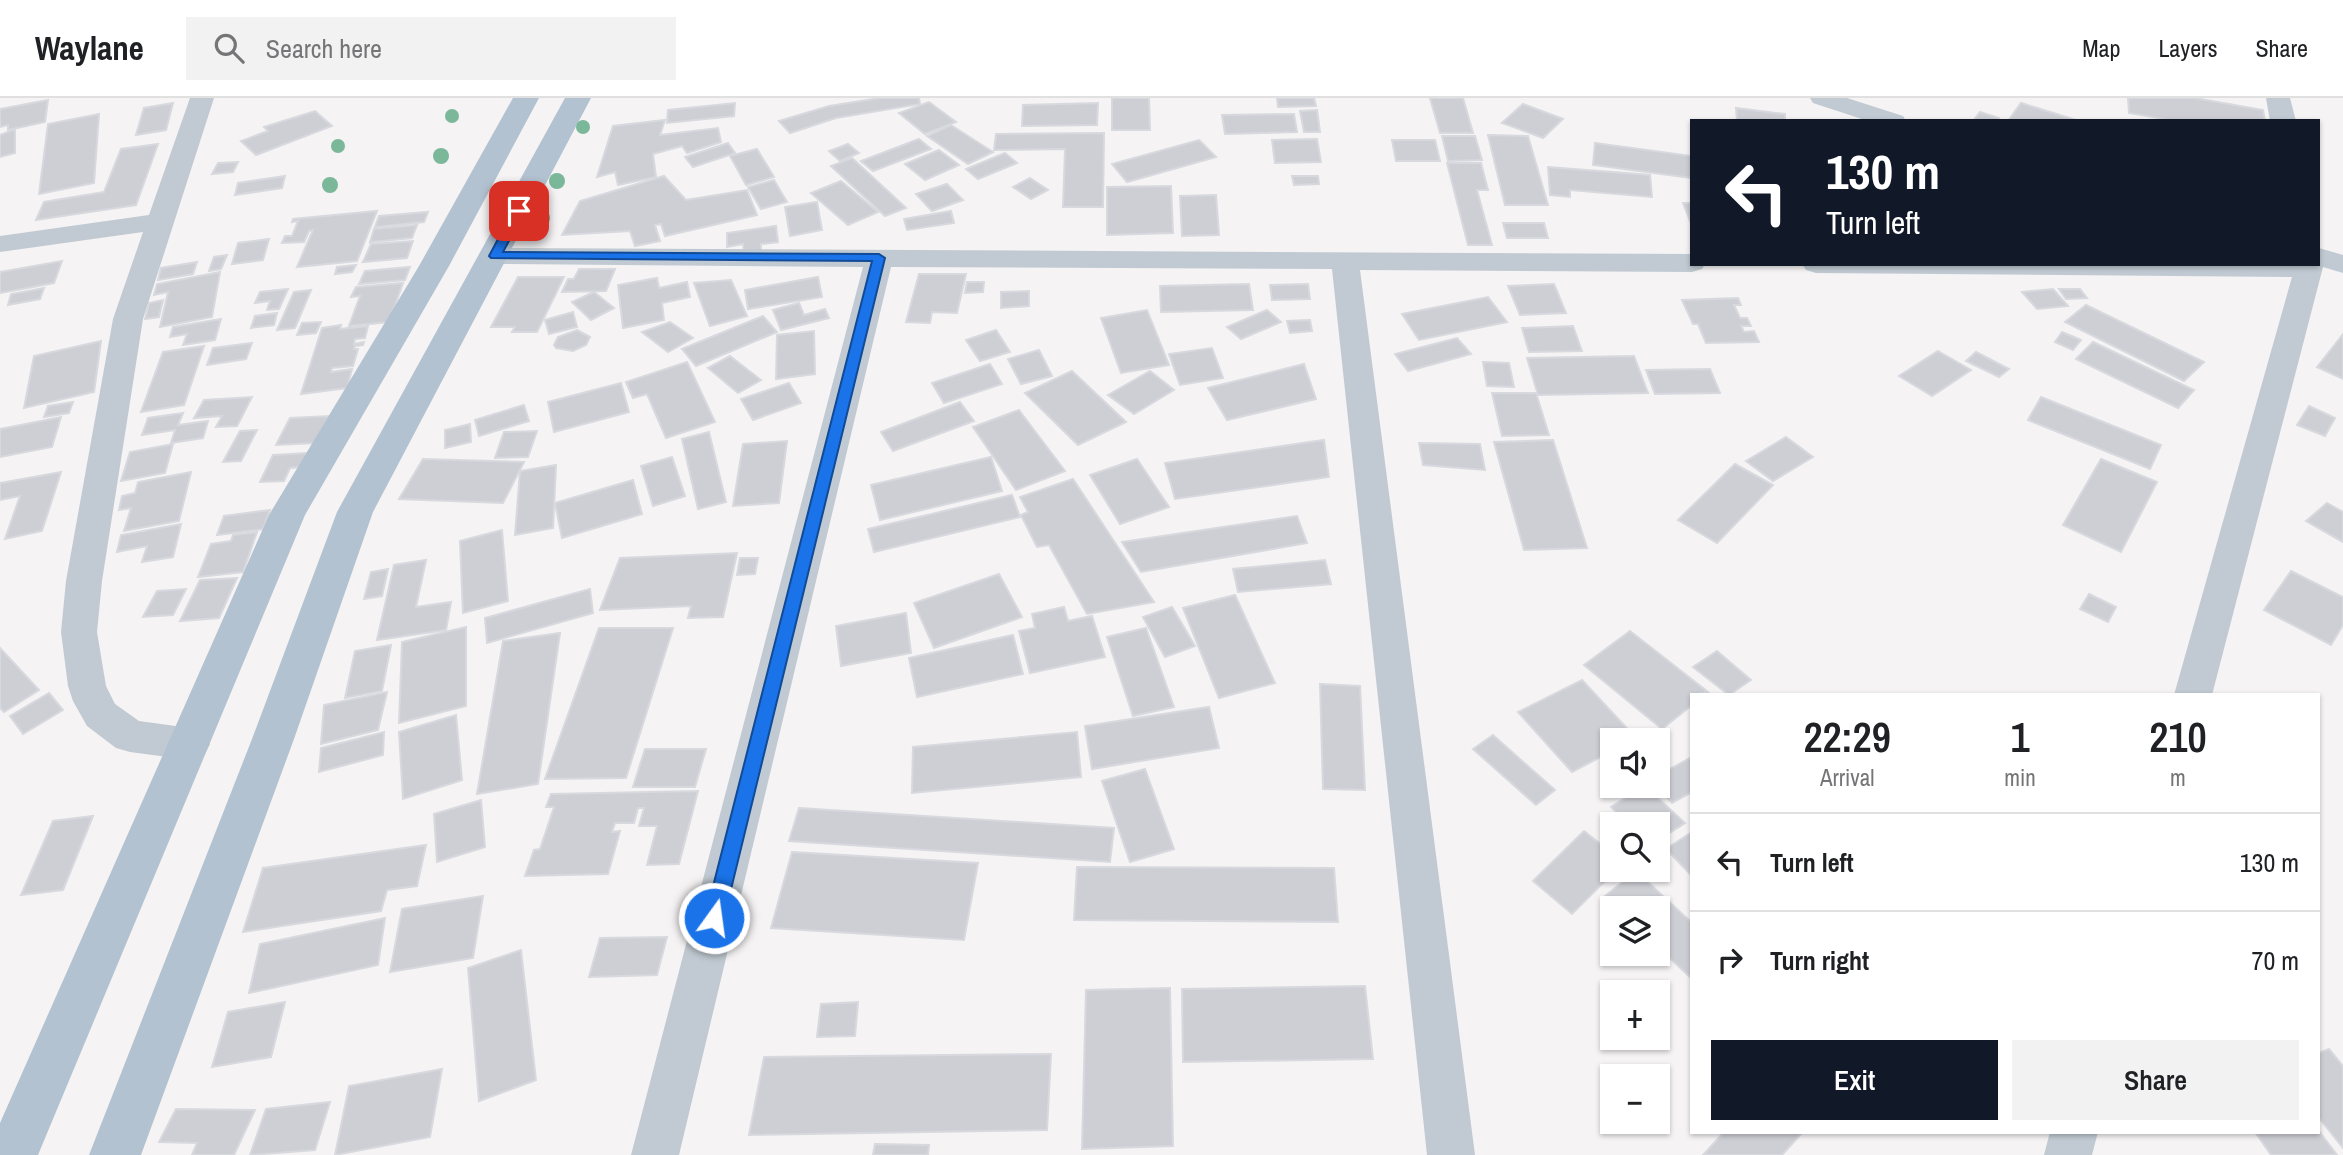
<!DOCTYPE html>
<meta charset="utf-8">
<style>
:root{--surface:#fff;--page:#f2f2f2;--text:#202124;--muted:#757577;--line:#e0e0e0;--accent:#111827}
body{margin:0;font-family:"Archivo Narrow",sans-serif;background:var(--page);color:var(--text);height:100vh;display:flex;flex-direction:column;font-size:26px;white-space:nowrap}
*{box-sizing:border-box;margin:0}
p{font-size:23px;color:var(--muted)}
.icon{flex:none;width:38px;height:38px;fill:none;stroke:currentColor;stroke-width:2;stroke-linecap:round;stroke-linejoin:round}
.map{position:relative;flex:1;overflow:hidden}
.sheet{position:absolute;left:1690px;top:595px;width:630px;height:441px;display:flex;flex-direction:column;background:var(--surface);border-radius:0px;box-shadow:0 2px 5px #0004}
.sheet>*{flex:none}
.banner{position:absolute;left:1690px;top:21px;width:630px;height:147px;border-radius:0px;box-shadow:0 2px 5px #0004;background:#111827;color:#fff;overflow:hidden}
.fabs{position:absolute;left:1600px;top:630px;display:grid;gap:14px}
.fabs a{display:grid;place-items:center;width:70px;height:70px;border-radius:0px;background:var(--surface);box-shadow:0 2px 5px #0004;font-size:35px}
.pin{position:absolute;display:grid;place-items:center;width:60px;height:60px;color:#fff;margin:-30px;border-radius:14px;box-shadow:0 4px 10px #0006}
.me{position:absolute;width:77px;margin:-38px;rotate:14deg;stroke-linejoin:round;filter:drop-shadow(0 0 5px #0008)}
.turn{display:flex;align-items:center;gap:24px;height:147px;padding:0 21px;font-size:32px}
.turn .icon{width:91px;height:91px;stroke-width:2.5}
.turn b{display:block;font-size:49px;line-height:60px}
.eta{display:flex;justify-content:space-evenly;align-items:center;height:119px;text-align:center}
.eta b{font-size:42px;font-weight:600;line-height:49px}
.primary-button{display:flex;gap:14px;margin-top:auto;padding:14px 21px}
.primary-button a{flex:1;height:80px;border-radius:0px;background:var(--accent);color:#fff;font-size:28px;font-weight:600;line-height:80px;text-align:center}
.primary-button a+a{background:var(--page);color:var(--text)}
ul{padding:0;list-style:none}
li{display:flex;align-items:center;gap:21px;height:98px;padding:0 21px;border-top:2px solid var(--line)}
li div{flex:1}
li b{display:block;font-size:26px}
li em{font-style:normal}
header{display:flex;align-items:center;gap:42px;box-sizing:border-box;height:98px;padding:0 35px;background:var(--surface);border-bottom:2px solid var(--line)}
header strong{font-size:33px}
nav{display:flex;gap:38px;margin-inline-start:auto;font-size:24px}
.search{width:490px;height:63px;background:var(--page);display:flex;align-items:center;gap:18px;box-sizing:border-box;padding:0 24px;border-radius:0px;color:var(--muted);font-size:26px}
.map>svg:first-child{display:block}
</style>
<header>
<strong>Waylane</strong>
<div class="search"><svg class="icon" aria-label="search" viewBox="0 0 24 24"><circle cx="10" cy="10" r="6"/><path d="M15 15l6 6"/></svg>Search here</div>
<nav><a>Map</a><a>Layers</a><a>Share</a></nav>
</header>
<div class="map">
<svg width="2343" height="1057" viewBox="0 0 2343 1057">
<rect width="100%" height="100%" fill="#f5f3f3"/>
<g fill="#cdcfd5" stroke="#d7d9de" stroke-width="2">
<path d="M880,0H919L920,6L836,20L790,35L779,23L829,8Z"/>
<path d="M1112,0H1149L1150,32H1112Z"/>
<path d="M1277,0H1314L1316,8L1278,9Z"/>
<path d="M1430,0H1463L1473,35H1440Z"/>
<path d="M2128,0H2195L2263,12L2265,23H2175L2129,15Z"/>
<path d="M48,2L45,24L8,32V27L0,29V11Z"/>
<path d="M929,4L956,24L925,36L899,15Z"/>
<path d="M173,5L166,32L136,37L144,10Z"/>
<path d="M735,5L734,18L667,25L668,12Z"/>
<path d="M1098,5L1097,27L1022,28L1023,7Z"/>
<path d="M2021,5L2079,23H2008Z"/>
<path d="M1523,6L1563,21L1543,40L1502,25Z"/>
<path d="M1736,10L1785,16V23H1737Z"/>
<path d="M1317,12L1320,34H1304L1300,13Z"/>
<path d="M315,13L332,28L256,57L241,43L268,33L264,29Z"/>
<path d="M1980,14L1999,20L1997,23H1973Z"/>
<path d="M99,16L94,85L39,96L48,26Z"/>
<path d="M1294,16L1297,34L1225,36L1222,17Z"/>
<path d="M665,22L660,37L718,30L721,44L687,55L682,48L653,56L656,79L618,87L615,74L597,79L613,28Z"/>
<path d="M951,27L993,54L968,66L927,38Z"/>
<path d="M15,31V55L0,59V37Z"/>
<path d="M1104,35L1103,109H1063L1065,51L994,52L996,36Z"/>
<path d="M1488,37L1528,38L1548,107H1505Z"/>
<path d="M1442,38H1475L1482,62L1448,63Z"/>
<path d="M919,41L931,51L873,73L861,63Z"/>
<path d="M1317,41L1321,64L1275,65L1272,42Z"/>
<path d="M1199,42L1216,59L1127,84L1112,66Z"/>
<path d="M1392,42H1435L1440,63H1396Z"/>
<path d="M728,45L735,55L693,69L685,59Z"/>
<path d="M1595,45L1692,58V80L1593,67Z"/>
<path d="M158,46L136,107L36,122L44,104L104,94L121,51Z"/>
<path d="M848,46L859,55L840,63L829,53Z"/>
<path d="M757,51L774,79L746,87L730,58Z"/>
<path d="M939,52L959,67L925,82L905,66Z"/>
<path d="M1005,55L1017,65L978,81L966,71Z"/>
<path d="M852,60L906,110L885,118L831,68Z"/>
<path d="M238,64L233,74L212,76L218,65Z"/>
<path d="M1447,65H1481L1488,92H1477L1492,147H1468Z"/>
<path d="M1548,69L1650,77L1652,99L1570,92V99L1550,97Z"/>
<path d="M285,78L282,90L235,97L238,85Z"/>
<path d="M664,78L686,102L747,92L757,117L665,138L661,126L655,127L660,143L635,148L630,133L562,137L580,103Z"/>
<path d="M1292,78H1318L1319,86L1294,87Z"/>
<path d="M1030,80L1048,92L1031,101L1013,89Z"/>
<path d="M774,82L787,104L761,111L748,89Z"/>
<path d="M841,83L878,114L848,127L811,95Z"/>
<path d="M947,86L963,102L932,113L916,96Z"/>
<path d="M1171,88L1173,135L1107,137V89Z"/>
<path d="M1216,97L1219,137L1182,138L1180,98Z"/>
<path d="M817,104L822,132L790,138L785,109Z"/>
<path d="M1683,105H1692V128Z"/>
<path d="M377,113L357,163L297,169L313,132L309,133L304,144L282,145L285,138H292L298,123L292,124L293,121Z"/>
<path d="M951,113L954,125L907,132L904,121Z"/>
<path d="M428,114L424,124L375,129L379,118Z"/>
<path d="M1503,125H1544L1548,140H1507Z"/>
<path d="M417,127L412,140L370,144L374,131Z"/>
<path d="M776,128L778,144L761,146V153L744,155L743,146L727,149V135Z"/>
<path d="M269,141L263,162L232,166L238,145Z"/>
<path d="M413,143L407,160L363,164L371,146Z"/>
<path d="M227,157L221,171L209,173L214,159Z"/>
<path d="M62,163L54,185L0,195V174Z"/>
<path d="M197,164L193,176L158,182L161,170Z"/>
<path d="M356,167L352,174L335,176L337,169Z"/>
<path d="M410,169L405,182L359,186L365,173Z"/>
<path d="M579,171H615L606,193L562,194L568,181H574Z"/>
<path d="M220,174L212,219L160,229L168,194L154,197L157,186Z"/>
<path d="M919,176H966L957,215L932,214L930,225L906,224Z"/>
<path d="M518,179H564L537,234H512L515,229H491Z"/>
<path d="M818,179L822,199L748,211L745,192Z"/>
<path d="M657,180L659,190L687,184L690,199L662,205L664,222L623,230L618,187Z"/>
<path d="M731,182L747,218L710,228L694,185Z"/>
<path d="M967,184H984L983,194L965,195Z"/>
<path d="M403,185L389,224L349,228L360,198L351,199L356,189Z"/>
<path d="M1249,186L1253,212L1161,214L1160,188Z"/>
<path d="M1308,186L1310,201L1272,202L1270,187Z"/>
<path d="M1554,186L1566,215L1520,217L1508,188Z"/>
<path d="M44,190L40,201L8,207L11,196Z"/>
<path d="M288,191L279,211L267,212L270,203L255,205L260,194Z"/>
<path d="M2053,191L2068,208L2037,211L2022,194Z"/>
<path d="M2059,191H2080L2087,200L2066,201Z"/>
<path d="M311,192L295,230L277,232L294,194Z"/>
<path d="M1029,193V208L1001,210V194Z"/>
<path d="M594,194L614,210L591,222L572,204Z"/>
<path d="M1488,199L1507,224L1419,242L1402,216Z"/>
<path d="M1738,200L1741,207H1734L1740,220H1747L1751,228H1741L1744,234L1754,233L1759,244L1706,245L1698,226H1693L1682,202Z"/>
<path d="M163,202L159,219L145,221L149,205Z"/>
<path d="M799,205L804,217L825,211L829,220L781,232L773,212Z"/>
<path d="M2086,207L2204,264L2184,283L2065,224Z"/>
<path d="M1147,212L1169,267L1121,275L1101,220Z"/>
<path d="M1267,212L1281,224L1241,241L1227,229Z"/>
<path d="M573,214L577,229L549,236L545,222Z"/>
<path d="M277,215L274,227L251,230L255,218Z"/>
<path d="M763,218L777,234L696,268L682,251Z"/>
<path d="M221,221L215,242L183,247L187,236L170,239L173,229Z"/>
<path d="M1310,222L1312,233L1290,235L1287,223Z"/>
<path d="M321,224L316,235L297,237L302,225Z"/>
<path d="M670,224L693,240L668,254L642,234Z"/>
<path d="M341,227L340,231L368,228L365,240L355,241L354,246L364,244L363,247L355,248L354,251H358L353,268L332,270L331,274L352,271L347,290L301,296L322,230Z"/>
<path d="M1573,228L1582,253L1529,254L1522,230Z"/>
<path d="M577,232L590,239L586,247L573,253L556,250L554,247L558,239Z"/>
<path d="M996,232L1010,254L980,263L966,242Z"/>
<path d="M814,233L815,276L776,281L777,237Z"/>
<path d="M2062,234L2081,242L2073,252L2055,244Z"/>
<path d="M2343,236V281L2317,269Z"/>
<path d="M1457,240L1471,256L1408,273L1395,256Z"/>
<path d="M101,243L94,294L24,310L34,258Z"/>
<path d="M2093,244L2194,292L2178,310L2076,261Z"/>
<path d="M252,245L246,261L207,267L213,250Z"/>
<path d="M204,248L184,307L141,314L163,254Z"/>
<path d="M1212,250L1223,280L1180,287L1169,256Z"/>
<path d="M1039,252L1052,278L1021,286L1008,261Z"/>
<path d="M1938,253L1971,272L1932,298L1899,278Z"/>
<path d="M1976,254L2009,271L1999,279L1966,263Z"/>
<path d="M730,258L761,282L738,295L708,270Z"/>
<path d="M1634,258L1648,295L1538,297L1527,260Z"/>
<path d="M687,264L715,324L666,340L647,296L633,300L626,284Z"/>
<path d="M1483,264L1509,265L1514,289L1487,288Z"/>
<path d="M990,266L1002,286L944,305L932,285Z"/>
<path d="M1304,266L1316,301L1227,322L1208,290Z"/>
<path d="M1710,271L1720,295L1655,296L1646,272Z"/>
<path d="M1072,273L1126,324L1078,347L1025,295Z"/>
<path d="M1150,273L1174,292L1134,316L1108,297Z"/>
<path d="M621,285L629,314L554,334L548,304Z"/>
<path d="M789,285L801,305L753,322L741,301Z"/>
<path d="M1492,295H1536L1549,337L1502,338Z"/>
<path d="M252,299L237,328L216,329L222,318L194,320L204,302Z"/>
<path d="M2041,299L2161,347L2150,371L2028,322Z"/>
<path d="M73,304L69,315L44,319L48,308Z"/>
<path d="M960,304L974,323L893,353L881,334Z"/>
<path d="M524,307L529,323L479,338L475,322Z"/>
<path d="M2309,308L2335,320L2325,338L2297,327Z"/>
<path d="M1019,312L1065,373L1016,392L973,329Z"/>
<path d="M183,315L178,327L208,323L203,340L171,345L175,332L142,337L148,320Z"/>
<path d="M329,318L315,345L276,347L290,320Z"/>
<path d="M61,319L52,349L0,359V331Z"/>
<path d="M470,326L471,344L445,350V332Z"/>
<path d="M257,332L241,363L223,364L240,333Z"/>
<path d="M537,333L528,359L495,360L504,334Z"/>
<path d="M709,334L726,404L698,411L682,341Z"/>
<path d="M1786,339L1813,359L1773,383L1746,363Z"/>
<path d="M1324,342L1329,379L1175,401L1165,365Z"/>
<path d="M1553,342L1587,450L1524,452L1494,344Z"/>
<path d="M787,343L779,405L733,408L743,346Z"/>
<path d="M1419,345L1480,346L1485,372L1423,367Z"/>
<path d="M173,346L165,375L121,383L130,354Z"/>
<path d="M307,355L300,369L290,370L284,383L260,384L273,357Z"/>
<path d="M672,359L685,398L653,408L641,368Z"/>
<path d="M991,359L1002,393L880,422L871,387Z"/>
<path d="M423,361L524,364L503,405L399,401Z"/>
<path d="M1137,361L1169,409L1120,426L1090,377Z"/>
<path d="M2101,361L2157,384L2121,454L2063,427Z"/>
<path d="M1735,366L1773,387L1717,445L1678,422Z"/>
<path d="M556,367L553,430L515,437L520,373Z"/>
<path d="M61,374L42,433L5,441L20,398L0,402V385Z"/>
<path d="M191,374L179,423L124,433L131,410L119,412L122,398L135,395L138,384Z"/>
<path d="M1073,381L1154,504L1087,516L1049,447L1037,449L1021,417L1028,414L1020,399Z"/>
<path d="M633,382L642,416L562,440L555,405Z"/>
<path d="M1012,397L1020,419L874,454L868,431Z"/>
<path d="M2327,405L2343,414V444L2306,423Z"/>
<path d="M270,412L263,431L217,437L224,418Z"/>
<path d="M1297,418L1307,445L1141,474L1122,444Z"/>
<path d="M181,426L173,459L142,464L147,448L117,454L121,437Z"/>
<path d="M502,432L508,503L463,515L460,443Z"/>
<path d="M257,434L243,474L198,479L211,446L231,443L233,437Z"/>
<path d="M737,455L723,519L688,520L691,508L600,512L620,460Z"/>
<path d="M740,460H758L755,476L737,477Z"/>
<path d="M426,462L416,509L451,504L446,532L377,542L394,467Z"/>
<path d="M1325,462L1331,486L1238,494L1233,471Z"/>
<path d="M388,471L382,498L364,501L371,474Z"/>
<path d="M2291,473L2343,499V527L2331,547L2264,512Z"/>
<path d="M999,476L1022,519L934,550L914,505Z"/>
<path d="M237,480L219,520L180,523L200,482Z"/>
<path d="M186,491L173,517L143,519L157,493Z"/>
<path d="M590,491L593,515L487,545L485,520Z"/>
<path d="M2089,496L2116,509L2108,524L2080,511Z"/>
<path d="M1235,497L1275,585L1219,600L1183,510Z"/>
<path d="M1064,509L1068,523L1092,518L1105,559L1030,575L1019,533L1035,530L1032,516Z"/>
<path d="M1172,509L1195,548L1165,559L1143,519Z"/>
<path d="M906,515L911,555L841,568L836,528Z"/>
<path d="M466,529V608L399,625L402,544Z"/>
<path d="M599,530H673L626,680L545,681Z"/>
<path d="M1146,530L1174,609L1133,618L1107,539Z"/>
<path d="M1630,533L1708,594L1692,597V607L1662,631L1584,567Z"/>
<path d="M560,535L538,686L477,696L503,543Z"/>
<path d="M1013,537L1023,576L917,599L909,560Z"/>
<path d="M391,547L382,593L345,600L355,553Z"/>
<path d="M0,550L39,592L4,614L0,610Z"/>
<path d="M1717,553L1751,582L1729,597L1693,569Z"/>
<path d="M1582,582L1636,640L1612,642V653L1572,674L1518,614Z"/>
<path d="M1320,586L1360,588L1365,692L1323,691Z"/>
<path d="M387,594L378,632L321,646L324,607Z"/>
<path d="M49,595L63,612L23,636L10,618Z"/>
<path d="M1209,609L1219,650L1092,671L1085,628Z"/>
<path d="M456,617L462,682L403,701L399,634Z"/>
<path d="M384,634L383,657L319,674L321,650Z"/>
<path d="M1077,634L1081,679L912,695L913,649Z"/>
<path d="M1493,637L1555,692L1536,707L1473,651Z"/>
<path d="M645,651H706L695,689H633Z"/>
<path d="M1692,659V694L1672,705L1657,688V678Z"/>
<path d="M1145,671L1174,751L1130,764L1102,683Z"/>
<path d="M1645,688L1685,725L1657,743V726H1628L1611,709Z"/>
<path d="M698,693L679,766L647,767L657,728H639L644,710H638L634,725H615L612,734L620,733L608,776L525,778L534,752L540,751L554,709H546L551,696Z"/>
<path d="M481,702L485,749L437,764L434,716Z"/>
<path d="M799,710L1114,730L1110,764L789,743Z"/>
<path d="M93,718L63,792L21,797L53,723Z"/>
<path d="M1584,733L1612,755V772H1616L1572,816L1533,783Z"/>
<path d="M1692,734V778L1666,751Z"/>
<path d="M426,747L417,788L387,792L381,813L243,834L263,770Z"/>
<path d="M792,754L978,765L964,842L771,830Z"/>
<path d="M1077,769L1334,770L1338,824L1074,822Z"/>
<path d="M1636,773L1692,825V881L1657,848V810H1617L1605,798Z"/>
<path d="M483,798L473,860L390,874L402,811Z"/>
<path d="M385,820L378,867L249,895L260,846Z"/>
<path d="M667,839L657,877L589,879L600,840Z"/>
<path d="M521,852L536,982L479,1003L468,870Z"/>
<path d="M1365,888L1373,961L1183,964L1182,891Z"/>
<path d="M1170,890L1173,1048L1082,1051L1086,892Z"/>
<path d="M285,904L271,959L212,969L228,914Z"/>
<path d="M858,904L855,938L817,939L821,906Z"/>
<path d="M2329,951L2343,968V1050L2319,1020V955Z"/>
<path d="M1051,956L1047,1032L749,1037L764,959Z"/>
<path d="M442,971L430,1039L335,1057L349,988Z"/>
<path d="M330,1004L315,1052L250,1057L266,1011Z"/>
<path d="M176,1011L255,1012L234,1057H192L197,1045L159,1044Z"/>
<path d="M2319,1033L2337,1057H2271L2255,1034Z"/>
<path d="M1724,1034H1800L1801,1036L1782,1057H1703Z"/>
<path d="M875,1046L929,1047L928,1057H873Z"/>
</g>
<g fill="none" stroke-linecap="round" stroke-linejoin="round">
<g fill="#c1cad2" fill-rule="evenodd">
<path d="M190,0H214L143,221L102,483L97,534L106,588L115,606L139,623L190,630L204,634L210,646L204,658L190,662L130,654L116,650L87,628L73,603L68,588L61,534L66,483L113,221L143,134L0,154V138L149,117Z"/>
<path d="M1810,0H1847L1903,18L1906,23H1868L1813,5Z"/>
<path d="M2266,0H2290L2296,23H2270Z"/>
<path d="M495,150L1692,156V166H1705L1702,171L1692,174L1360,172L1475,1057H1427L1332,171L891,169L679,1057H631L863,169L495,166L485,164L481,158L485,152Z"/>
<path d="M2319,150L2343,157V175L2323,169L2212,597H2174L2292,179L1816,175L1806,172L1802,166H2319Z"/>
<path d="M2050,1034H2098L2092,1057H2044Z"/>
</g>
<g fill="#b3c2d1" fill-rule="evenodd">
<path d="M513,0H539L449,168L305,417L38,1057H0V1025L269,417L419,168Z"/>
<path d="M565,0H591L373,414L294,641L141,1057H89L252,641L337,414Z"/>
</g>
</g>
<g fill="#7bb799">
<circle cx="452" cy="18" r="7"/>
<circle cx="583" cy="29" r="7"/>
<circle cx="338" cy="48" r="7"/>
<circle cx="441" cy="58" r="8"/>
<circle cx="557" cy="83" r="8"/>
<circle cx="330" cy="87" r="8"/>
<circle cx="542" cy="120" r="8"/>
</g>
<path fill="#1a73e8" stroke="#114b97" stroke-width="2" d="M519,109L525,113L503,154L879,156L885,160L724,820L721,826L714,828L708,826L705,820L872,163L491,160L489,158L513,113Z"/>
</svg>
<div class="fabs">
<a><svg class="icon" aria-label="sound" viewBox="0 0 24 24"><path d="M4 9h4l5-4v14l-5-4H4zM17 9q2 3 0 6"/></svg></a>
<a><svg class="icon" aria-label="search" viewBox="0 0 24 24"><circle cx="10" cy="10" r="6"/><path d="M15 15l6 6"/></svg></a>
<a><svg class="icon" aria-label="layers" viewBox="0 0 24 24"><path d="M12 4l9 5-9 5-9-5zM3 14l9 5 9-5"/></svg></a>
<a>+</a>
<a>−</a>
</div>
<div class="pin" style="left:519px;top:113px;background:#d93025"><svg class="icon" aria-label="arrive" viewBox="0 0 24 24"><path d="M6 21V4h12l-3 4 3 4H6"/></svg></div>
<svg class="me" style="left:714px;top:820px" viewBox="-20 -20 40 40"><circle r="17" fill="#1a73e8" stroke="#fff" stroke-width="3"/><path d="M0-11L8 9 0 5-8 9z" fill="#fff"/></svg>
<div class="banner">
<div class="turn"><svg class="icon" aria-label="left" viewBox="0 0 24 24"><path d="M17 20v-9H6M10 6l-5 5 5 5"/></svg><div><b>130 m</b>Turn left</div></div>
</div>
<section class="sheet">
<div class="eta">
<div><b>22:29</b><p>Arrival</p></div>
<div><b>1</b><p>min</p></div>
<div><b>210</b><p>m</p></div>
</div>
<ul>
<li><svg class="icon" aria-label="left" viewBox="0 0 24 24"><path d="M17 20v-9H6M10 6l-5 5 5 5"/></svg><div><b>Turn left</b></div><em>130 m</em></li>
<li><svg class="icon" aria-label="right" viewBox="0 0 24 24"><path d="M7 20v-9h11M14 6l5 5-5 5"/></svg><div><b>Turn right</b></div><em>70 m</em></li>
</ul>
<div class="primary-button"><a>Exit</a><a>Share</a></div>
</section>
</div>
